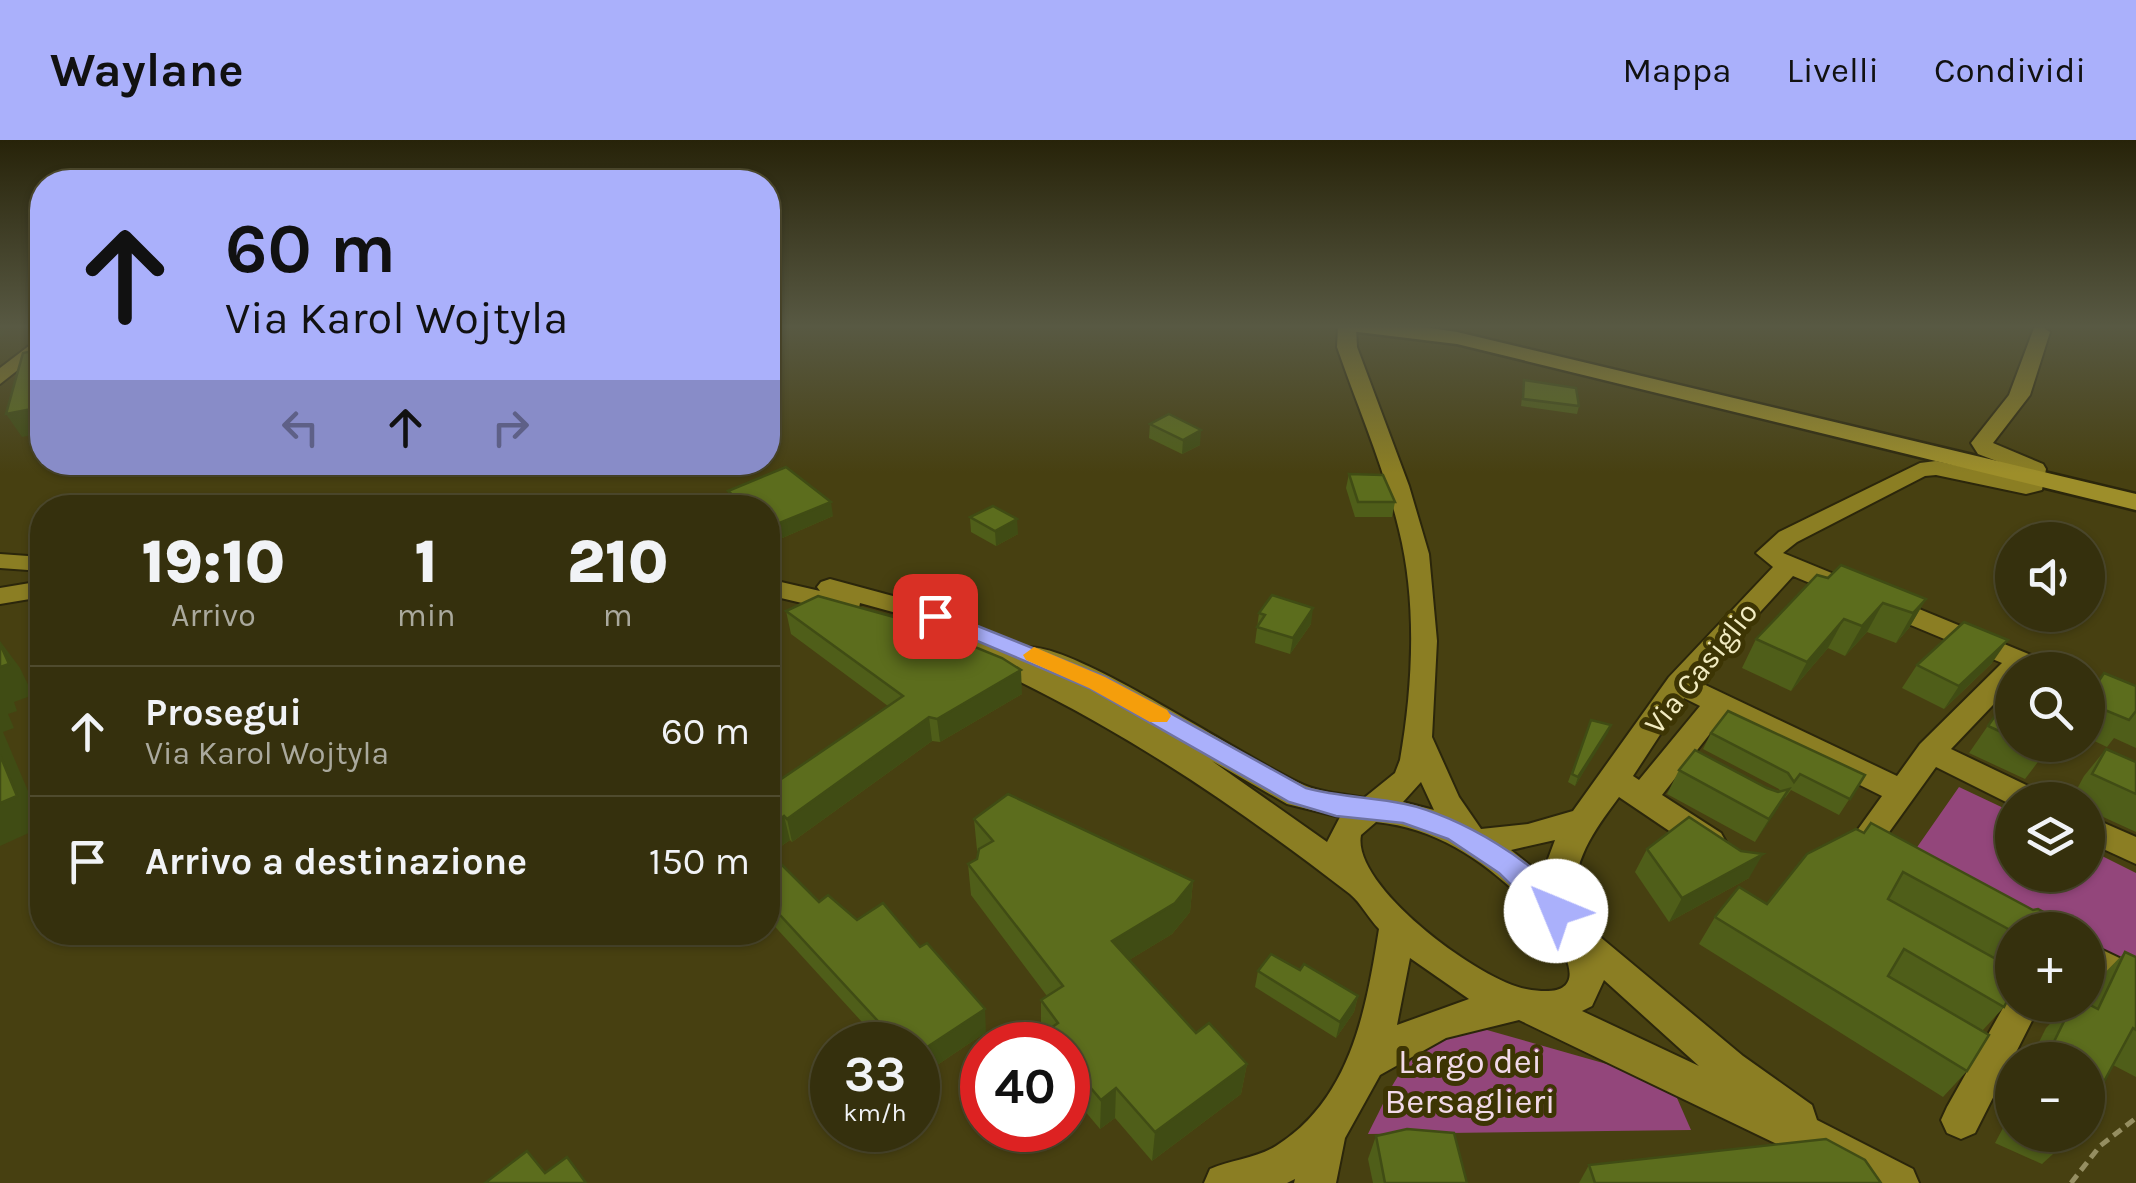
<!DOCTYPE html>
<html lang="it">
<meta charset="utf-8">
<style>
:root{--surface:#35300d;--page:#3d3816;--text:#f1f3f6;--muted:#aaa99d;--line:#4f4b2e;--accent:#aab0fb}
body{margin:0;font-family:Karla,sans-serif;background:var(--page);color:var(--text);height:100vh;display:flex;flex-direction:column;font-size:38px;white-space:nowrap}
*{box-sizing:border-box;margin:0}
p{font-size:32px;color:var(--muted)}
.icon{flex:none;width:55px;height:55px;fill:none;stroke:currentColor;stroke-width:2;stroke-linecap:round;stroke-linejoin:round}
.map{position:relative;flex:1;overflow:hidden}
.drawer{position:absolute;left:30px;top:355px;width:750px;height:450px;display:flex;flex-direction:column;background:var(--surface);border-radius:40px;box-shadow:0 2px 8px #0004,0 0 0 2px var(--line)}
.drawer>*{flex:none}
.guide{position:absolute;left:30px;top:30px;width:750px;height:305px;border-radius:40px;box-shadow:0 2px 8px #0004,0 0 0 2px var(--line);background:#aab0fb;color:#111;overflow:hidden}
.buttons{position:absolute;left:1995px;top:382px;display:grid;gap:20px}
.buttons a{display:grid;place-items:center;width:110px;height:110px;border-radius:50%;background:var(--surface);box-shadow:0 2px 8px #0004,0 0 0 2px var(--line);font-size:50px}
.speed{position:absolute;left:810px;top:882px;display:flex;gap:20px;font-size:50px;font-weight:700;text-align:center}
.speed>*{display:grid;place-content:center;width:130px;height:130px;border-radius:50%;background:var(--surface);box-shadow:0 2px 8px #0004,0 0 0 2px var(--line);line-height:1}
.speed small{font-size:25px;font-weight:400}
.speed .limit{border:15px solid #d22;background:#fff;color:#111}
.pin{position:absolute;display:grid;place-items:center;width:85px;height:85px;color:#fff;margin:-42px;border-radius:20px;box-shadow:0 5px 15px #0006}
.me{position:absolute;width:110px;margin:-55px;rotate:315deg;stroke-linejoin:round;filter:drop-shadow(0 0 8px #0008)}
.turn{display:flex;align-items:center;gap:35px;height:210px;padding:0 30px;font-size:45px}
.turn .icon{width:130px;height:130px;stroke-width:2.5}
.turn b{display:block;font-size:70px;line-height:85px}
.lanes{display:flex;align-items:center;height:95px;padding:0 30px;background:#0003;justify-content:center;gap:50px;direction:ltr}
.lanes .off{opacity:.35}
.eta{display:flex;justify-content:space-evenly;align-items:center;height:170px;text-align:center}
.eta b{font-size:60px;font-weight:800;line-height:70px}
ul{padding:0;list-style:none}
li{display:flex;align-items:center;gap:30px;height:130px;padding:0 30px;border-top:2px solid var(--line)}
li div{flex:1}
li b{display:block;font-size:38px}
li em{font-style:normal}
header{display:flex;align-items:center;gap:60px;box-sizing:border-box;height:140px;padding:0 50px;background:var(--accent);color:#111}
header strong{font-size:48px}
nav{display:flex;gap:55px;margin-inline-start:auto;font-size:35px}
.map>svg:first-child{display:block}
</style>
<header>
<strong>Waylane</strong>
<nav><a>Mappa</a><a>Livelli</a><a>Condividi</a></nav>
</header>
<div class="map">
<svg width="2136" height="1043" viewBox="0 0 2136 1043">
<rect width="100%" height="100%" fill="#474011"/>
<g fill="#93467b">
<path d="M1959,647L2012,672V735H2088V709L2136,733V829L2088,804V790H2061L1913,713Z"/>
<path d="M1464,890H1487L1670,942L1691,990L1368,994C1400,933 1397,918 1464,890Z"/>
</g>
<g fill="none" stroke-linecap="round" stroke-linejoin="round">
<g stroke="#2b260b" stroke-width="4">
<g id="minor">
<path d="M1338,187H1356L1357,207L1409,346L1429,414L1437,501L1432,597L1459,657L1481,689L1528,684L1573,671L1669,537L1773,427L1756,413L1779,392L1920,323L1936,321L2023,340V331L1978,314L1971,303L2009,255L2034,188L2042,187L2050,192L2030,255L1993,303L2043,324L2046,329L2042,350L2026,354L1936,335L1925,336L1797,402L1783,413L2053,524L2057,530H2012V545L1951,609L2041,652L2046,660H2012V665L1936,627L1887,695L1901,709L1896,718L1885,722L1856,708L1851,699L1882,656L1723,577L1662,655L1721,693L1726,702L1721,711L1710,714L1699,711L1619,657C1592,693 1573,720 1573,766L1587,786L1743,916L1812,965L1817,980L1913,1029L1919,1043H1858L1519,880L1446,898L1380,935L1345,998L1336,1043H1294L1295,1039L1287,1043H1204L1210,1029C1231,1020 1257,1018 1276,1006C1351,959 1366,870 1379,789C1369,779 1361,763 1350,754C1209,645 1072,556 905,491L901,485L911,477L860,463L858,472L849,474L768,455V439L820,451L817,447L821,442L830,439L952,472L956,478L952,484L942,486L1024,519L1020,514L1024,508C1066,496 1252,624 1304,645C1322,653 1345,654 1364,658L1395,633L1400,620C1413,546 1417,462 1399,390C1384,327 1358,268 1337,207ZM1793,436L2002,523L1920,604L1897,636L1697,541ZM1684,558L1700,566L1639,640L1633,636ZM1212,621L1287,664L1340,677L1327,702ZM1421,642L1434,670L1403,662ZM1376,682C1435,688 1480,718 1522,758C1549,783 1612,865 1526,849C1480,841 1351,746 1361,695ZM1555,700L1542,735L1511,710ZM1410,818L1469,859L1397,885ZM1604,840L1699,926L1582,871L1592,866Z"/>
<path d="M42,196V211L0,244V228Z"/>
<path d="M0,414L42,417V431L0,428Z"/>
<path d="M42,441V457L0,464V448Z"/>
<path d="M2088,539L2136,558V579L2088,560Z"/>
<path d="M2088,676L2136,697V724L2088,702Z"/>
<path d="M2088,803L2136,826V860L2088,835Z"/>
<path d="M2012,852V865H2040L1975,993L1961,999L1947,993L1941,980L1947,967Z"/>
</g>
</g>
<g stroke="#2b260b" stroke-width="5">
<path id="major" d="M1347,187H1423L1457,192L2136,354V370L1457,204L1350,191Z"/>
</g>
<path stroke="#958e61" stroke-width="5" stroke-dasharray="10 6" stroke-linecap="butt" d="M2071,1043L2100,1006L2136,978"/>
<use href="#minor" fill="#8b7e23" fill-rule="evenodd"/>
<use href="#major" fill="#9d8e2a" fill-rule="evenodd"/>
</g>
<g fill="#4f5e19">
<path d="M1524,240L1579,266L1577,274L1521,266Z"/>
<path d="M1150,284L1200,305L1182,314L1149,298Z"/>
<path d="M1349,334L1395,362L1392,377H1355L1346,348Z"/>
<path d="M728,351L833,376L780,399L768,389V368H733L731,366Z"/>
<path d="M970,377L1018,394L996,406L971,392Z"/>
<path d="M1817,435L1926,459L1909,488L1896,503L1867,492L1845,516L1828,508L1791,551L1742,528L1756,499Z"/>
<path d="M786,471L1022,554L940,602L932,601L792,702L790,700L770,714L819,762L986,892L918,938V905H883L768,779V648L888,566L791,494Z"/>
<path d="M1259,473L1311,484L1290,514L1255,503Z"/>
<path d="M1992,523L1944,569L1902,548L1917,525Z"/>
<path d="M2104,533L2136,546V608L2114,598L2107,607L2088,598V552H2089Z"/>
<path d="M2003,564L2012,569V605H2077L2065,619L2047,610L2025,639L1969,613Z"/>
<path d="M1591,580L1611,585L1575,646L1568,642Z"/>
<path d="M1711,593L1865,635L1839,675L1791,650L1785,658L1784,657L1755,702L1667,654L1679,630L1780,651L1779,649L1703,609Z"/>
<path d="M2106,609L2136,622V692L2088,670V660H2071L2084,636Z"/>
<path d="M974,679L1193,741L1190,772L1172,794L1129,820L1196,893L1247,924L1241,954L1152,1021L1115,978L1100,989L1068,951V905H1044V894L1041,891V860L1047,856L971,755L968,724L977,719L978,712L977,710Z"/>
<path d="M1856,689L2012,790V851L2004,867L1982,891L1967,931L1943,957L1699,804L1715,777L1767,764Z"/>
<path d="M1647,709L1741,711L1749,738L1669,782L1635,732Z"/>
<path d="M2125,812L2136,817V937L2113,925L2088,920H2030L2046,888L2068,865H2088V858L2095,843Z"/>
<path d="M1300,830L1358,856L1354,872L1336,898L1255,847L1258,831Z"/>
<path d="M2012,956V995H2074L2042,1024L1995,1003L2011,973L2005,970Z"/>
<path d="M1376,996L1467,1043H1373L1368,1019Z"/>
<path d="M1589,1025L1881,1043H1579Z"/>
</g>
<g fill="#404c14">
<path d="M0,187H6L2,197H0Z"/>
<path d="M42,267V293L22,297L6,274Z"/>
<path d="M1201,290L1200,305L1182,314L1183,300Z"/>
<path d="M751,361L752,368H744L743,364Z"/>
<path d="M831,362L833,376L780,399L777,384Z"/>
<path d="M1017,379L1018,394L996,406L995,391Z"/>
<path d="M1926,459L1909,488L1896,503L1913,473Z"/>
<path d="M1883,463L1867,492L1845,516L1862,486Z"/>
<path d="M1313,468L1311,484L1290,514L1293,498Z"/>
<path d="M1844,479L1828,508L1791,551L1807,522Z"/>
<path d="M2008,500L1992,523L1944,569L1959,546Z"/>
<path d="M0,501L20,528L33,555L14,562L17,571L8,574L14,588L3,592L42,684V687L0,706Z"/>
<path d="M1021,530L1022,554L940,602L937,579Z"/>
<path d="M929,577L932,601L792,702L787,679Z"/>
<path d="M1611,585L1608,593L1575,646L1578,637Z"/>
<path d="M1789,649L1775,673L1755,702L1769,679Z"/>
<path d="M784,676L790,700L768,715V688Z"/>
<path d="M1763,714L1749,738L1669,782L1682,758Z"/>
<path d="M1193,741L1190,772L1172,794L1111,831L1112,801Z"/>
<path d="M1358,856L1354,872L1336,898L1340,882Z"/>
<path d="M985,869L986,892L918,938V913Z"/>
<path d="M1247,924L1241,954L1152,1021L1155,992Z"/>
<path d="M1116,948L1115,978L1100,989L1101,960Z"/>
</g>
<g fill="#5c6d1d" stroke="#404c14" stroke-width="2.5">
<path d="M42,209V267L6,274L23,213Z"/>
<path d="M1524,240L1576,248L1579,266L1523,259Z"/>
<path d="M1169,274L1201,290L1183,300L1150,284Z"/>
<path d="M786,327L831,362L777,384L768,376V368H758L751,361L743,364L728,351Z"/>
<path d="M1349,334L1383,335L1395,362H1358Z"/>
<path d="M993,366L1017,379L995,391L970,377Z"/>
<path d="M1841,425L1926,459L1913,473L1883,463L1862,486L1844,479L1807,522L1756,499L1817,435L1828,438Z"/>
<path d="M1272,455L1313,468L1293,498L1257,487L1265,475L1259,473Z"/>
<path d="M818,456L930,487L964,508L975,507L1002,518L1021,530L937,579L929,577L787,679L784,676L768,688V648L903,556L786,471Z"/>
<path d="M1964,482L2008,500L1959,546L1917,525Z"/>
<path d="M0,504L9,524L0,527Z"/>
<path d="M2104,533L2136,546V571L2129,580L2105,570L2088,591V552L2091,553Z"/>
<path d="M2003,564L2012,569V597L1988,586Z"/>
<path d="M1728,571L1865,635L1850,659L1800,634L1794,642L1788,633L1711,593Z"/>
<path d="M1591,580L1611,585L1578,637L1572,634Z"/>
<path d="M2030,605H2050L2045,612Z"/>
<path d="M2106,609L2136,622V654L2092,634Z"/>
<path d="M1695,610L1767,648L1778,652L1789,649L1769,679L1679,630Z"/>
<path d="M0,615L17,656L0,663Z"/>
<path d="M1008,654L1193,741L1175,763L1112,801L1196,893L1209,883L1247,924L1155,992L1116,948L1101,960L1068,921V905H1054L1044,893L1058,883L1041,860L1063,846L968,724L977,719L979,709L993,701L974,679Z"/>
<path d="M1689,677L1741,711L1763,714L1682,758L1647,709Z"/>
<path d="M1871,683L2033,770L2038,769L2055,778L2047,790L2012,791L1903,732L1888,759L2012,828V851L2004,867L1904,809L1888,836L1989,895L1967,931L1715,777L1739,747L1767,764L1807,714L1856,689L1864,693Z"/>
<path d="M768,711L819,762L828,755L857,780L883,763L920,807L927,803L985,869L918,913V905H900L768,762Z"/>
<path d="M2125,812L2136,817V890L2133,888L2088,971V920H2045L2072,865H2088V864L2098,869Z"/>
<path d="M1271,814L1300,830L1304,824L1358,856L1340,882L1258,831Z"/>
<path d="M1407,989L1454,993L1467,1043H1385L1376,996Z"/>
<path d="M1826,999L1865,1020L1881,1043H1595L1589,1025Z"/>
<path d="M527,1011L545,1033L567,1017L586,1043H485Z"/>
</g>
<linearGradient id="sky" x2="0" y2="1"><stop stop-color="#272309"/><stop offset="0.56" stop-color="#585943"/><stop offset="1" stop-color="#585943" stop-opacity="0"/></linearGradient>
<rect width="2136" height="333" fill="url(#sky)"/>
<path fill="#aab0fb" stroke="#6e72a3" stroke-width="2.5" d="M935,469L1105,537L1306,648C1339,657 1372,657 1405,664C1455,674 1546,725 1570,771L1565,779L1556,782L1546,779L1499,733L1448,699L1403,683L1336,676L1289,662L1089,548L927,480L924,476L927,471Z"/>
<path fill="#f59e0b" d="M1034,507L1105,537L1167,570L1171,576L1167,582H1150L1089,548L1026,520L1023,515Z"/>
<g text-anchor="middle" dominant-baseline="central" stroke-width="10" stroke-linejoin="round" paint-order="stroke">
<g font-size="30" fill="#f2ecc2" stroke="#3d3504">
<text transform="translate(1701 528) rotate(-51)">Via Casiglio</text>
</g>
<g font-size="35" fill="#f2dae9" stroke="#3d3504">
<text x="1470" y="921">Largo dei<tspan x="1470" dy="40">Bersaglieri</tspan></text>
</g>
</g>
</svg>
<div class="buttons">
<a><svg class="icon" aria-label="sound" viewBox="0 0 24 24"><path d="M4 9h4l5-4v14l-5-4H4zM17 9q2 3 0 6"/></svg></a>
<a><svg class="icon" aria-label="search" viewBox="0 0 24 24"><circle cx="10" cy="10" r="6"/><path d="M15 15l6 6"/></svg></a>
<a><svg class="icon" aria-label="layers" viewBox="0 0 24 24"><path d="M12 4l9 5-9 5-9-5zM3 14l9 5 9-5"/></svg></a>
<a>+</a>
<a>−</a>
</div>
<div class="speed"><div>33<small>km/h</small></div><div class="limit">40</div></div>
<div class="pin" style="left:935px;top:476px;background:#d93025"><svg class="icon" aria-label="arrive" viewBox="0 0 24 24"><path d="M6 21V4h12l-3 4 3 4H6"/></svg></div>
<svg class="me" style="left:1556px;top:771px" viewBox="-20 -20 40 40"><circle r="19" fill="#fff"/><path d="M0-13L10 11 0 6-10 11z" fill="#aab0fb"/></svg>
<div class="guide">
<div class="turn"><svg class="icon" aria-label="ahead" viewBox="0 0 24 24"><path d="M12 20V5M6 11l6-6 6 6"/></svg><div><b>60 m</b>Via Karol Wojtyla</div></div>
<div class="lanes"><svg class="icon off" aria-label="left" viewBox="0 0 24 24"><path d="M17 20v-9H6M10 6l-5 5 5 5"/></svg><svg class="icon" aria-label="ahead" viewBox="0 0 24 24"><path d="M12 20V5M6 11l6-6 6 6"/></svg><svg class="icon off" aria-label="right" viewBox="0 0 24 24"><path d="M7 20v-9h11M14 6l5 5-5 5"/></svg></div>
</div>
<section class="drawer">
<div class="eta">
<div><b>19:10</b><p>Arrivo</p></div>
<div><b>1</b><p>min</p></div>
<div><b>210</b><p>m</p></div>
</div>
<ul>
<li><svg class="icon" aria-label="ahead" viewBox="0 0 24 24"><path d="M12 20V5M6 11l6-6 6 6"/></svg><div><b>Prosegui</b><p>Via Karol Wojtyla</p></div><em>60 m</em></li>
<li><svg class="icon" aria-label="arrive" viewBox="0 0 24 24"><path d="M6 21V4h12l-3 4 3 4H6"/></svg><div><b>Arrivo a destinazione</b></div><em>150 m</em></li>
</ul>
</section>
</div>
